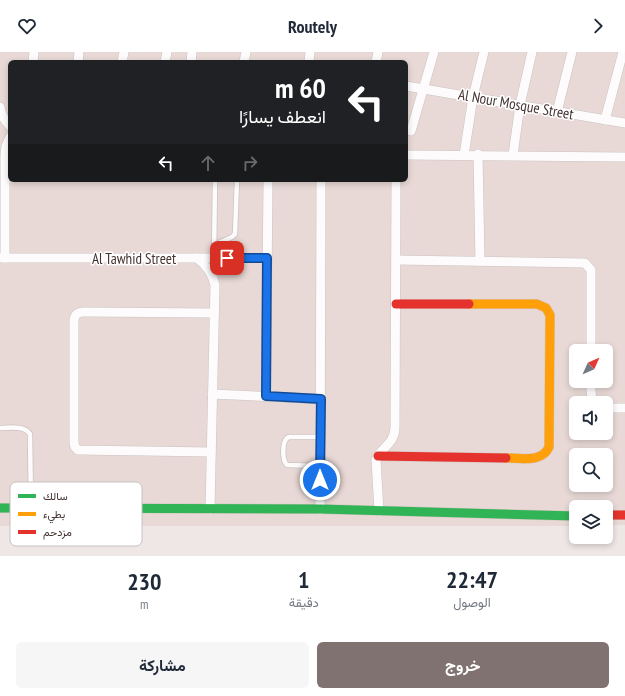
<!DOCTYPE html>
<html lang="ar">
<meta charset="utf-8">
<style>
:root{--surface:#fff;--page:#f6f6f7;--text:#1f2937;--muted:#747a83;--accent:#807271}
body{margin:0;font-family:"PT Sans Narrow",Vazirmatn,sans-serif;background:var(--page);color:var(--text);direction:rtl;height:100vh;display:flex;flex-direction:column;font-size:15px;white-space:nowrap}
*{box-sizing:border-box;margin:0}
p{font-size:13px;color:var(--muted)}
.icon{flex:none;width:22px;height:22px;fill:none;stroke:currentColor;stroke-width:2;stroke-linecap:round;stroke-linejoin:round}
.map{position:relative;height:504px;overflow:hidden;direction:ltr}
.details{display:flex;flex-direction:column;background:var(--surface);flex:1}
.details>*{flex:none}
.guide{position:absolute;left:8px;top:8px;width:400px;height:122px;border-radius:6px;box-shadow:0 2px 6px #0003;direction:rtl;background:#202124;color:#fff;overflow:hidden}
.needle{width:26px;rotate:45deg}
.controls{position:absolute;left:569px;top:292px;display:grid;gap:8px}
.controls a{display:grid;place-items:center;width:44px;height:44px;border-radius:6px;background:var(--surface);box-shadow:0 2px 6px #0003;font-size:20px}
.pin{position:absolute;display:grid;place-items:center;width:34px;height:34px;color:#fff;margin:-17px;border-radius:8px;box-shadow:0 2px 6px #0006}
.me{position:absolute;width:44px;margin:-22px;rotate:0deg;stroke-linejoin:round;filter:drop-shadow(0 0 3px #0008)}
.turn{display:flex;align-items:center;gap:14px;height:84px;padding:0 16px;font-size:18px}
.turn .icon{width:52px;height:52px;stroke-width:2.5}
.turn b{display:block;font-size:28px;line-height:34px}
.lanes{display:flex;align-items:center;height:38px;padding:0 16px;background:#0003;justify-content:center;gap:20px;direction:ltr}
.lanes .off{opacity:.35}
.eta{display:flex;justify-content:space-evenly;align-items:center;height:68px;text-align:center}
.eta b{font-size:24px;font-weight:700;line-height:28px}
.primary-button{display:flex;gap:8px;margin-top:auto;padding:8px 16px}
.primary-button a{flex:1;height:46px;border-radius:6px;background:var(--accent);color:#fff;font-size:16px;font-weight:700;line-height:46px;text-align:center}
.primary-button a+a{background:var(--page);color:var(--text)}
header{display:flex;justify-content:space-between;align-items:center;height:52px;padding:0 16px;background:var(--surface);font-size:18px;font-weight:700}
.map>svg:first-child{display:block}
</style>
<header><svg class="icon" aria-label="forward" viewBox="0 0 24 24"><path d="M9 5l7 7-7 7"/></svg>Routely<svg class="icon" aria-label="heart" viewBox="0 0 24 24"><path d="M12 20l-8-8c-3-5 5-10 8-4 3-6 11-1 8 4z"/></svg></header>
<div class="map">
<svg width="625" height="504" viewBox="0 0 625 504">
<rect width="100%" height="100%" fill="#efe7e6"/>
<path fill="#e8d9d6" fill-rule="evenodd" d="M0,0H625V473H606V455H576V474H0ZM10,10H406V128H10ZM576,299H606V329H576ZM576,351H606V381H576ZM576,403H606V433H576Z"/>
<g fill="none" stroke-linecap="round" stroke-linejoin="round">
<g stroke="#cbc3c2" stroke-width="6">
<g id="lane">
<path d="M214,193L232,185L235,182L237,128"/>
<path d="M214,206L215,128"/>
<path d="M0,376C10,376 24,373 30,382L31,455"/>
<path d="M320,414L287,413C282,408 282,391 287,386L289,385H321"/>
</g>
</g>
<g stroke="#cbc3c2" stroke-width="10">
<g id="street">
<path d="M33,10L34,0"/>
<path d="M78,10L79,0"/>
<path d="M122,10L124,0"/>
<path d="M165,10L167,0"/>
<path d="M191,10L192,0"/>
<path d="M244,10L246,0"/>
<path d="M309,10L310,0"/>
<path d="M376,10L378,0"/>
<path d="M406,34L625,71"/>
<path d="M0,55C1,62 5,69 10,74"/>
<path d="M557,60L572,0"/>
<path d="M605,68L623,0"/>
<path d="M411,79L434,0"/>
<path d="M478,102L480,209"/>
<path d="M406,103L625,105"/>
<path d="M464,103L473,45L484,0"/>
<path d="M513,103L520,53L532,0"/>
<path d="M0,206H267"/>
<path d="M5,206V104L6,94L10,85"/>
<path d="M197,206C207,214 212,221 215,233L210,457"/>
<path d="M396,208L585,211L591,218V299"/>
<path d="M591,329C591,336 590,345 594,351"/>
<path d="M212,342L321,347"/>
<path d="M266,344L268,128"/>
<path d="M606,356H625"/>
<path d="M211,400L78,398L75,395L74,391V268C75,262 78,260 84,260L214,261"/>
<path d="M320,457L321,128"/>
<path d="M379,459L376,408C381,395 394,393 395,376L396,128"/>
</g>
</g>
<g stroke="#d3c4c0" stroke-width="10">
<path id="fast" d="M0,456L320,457L576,464"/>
</g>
<g stroke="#d3c4c0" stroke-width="10">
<path id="slow" d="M469,252H537L546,256L550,263L549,395C542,411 521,406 506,406"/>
</g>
<g stroke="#d3c4c0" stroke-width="10">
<g id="jam">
<path d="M396,252H469"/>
<path d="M378,404L506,406"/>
<path d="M606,463H625"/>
</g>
</g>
<use href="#lane" stroke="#fdfbfb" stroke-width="4.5"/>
<use href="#street" stroke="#fdfbfb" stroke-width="9"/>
<use href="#fast" stroke="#30b455" stroke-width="9"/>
<use href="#slow" stroke="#ff9f0a" stroke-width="9"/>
<use href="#jam" stroke="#e5322d" stroke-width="9"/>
</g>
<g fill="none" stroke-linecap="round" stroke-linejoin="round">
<g stroke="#114b97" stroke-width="10">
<path id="route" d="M227,206H267L266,344L321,347L320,428"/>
</g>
<use href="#route" stroke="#1a73e8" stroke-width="7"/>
</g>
<g text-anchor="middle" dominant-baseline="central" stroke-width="3" stroke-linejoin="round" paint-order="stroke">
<g font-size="15" fill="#443332" stroke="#fff">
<text transform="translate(516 52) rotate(10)">Al Nour Mosque Street</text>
<text x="134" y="206">Al Tawhid Street</text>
</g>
</g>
<rect x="10" y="430" width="132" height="64" rx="6" fill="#fff" stroke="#c7c2c2" stroke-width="1"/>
<rect x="18" y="442" width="18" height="4" fill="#30b455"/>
<rect x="18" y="460" width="18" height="4" fill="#ff9f0a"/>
<rect x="18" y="478" width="18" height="4" fill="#e5322d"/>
<g font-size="11" fill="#443332">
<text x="43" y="448">سالك</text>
<text x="43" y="466">بطيء</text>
<text x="43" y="484">مزدحم</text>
</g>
</svg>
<div class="controls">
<a><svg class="needle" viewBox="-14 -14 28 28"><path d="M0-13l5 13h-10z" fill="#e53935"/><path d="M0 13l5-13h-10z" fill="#747a83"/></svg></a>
<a><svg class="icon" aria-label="sound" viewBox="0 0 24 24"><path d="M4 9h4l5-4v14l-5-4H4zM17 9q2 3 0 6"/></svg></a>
<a><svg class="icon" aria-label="search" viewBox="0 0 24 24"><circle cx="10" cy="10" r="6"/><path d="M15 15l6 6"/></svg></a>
<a><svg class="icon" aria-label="layers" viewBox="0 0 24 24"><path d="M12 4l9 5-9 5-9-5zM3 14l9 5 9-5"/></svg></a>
</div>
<div class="pin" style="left:227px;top:206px;background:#d93025"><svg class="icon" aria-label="arrive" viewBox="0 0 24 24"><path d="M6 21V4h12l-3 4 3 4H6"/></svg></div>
<svg class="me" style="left:320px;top:428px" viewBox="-20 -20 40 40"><circle r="17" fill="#1a73e8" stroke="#fff" stroke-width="3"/><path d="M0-11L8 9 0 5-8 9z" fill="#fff"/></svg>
<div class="guide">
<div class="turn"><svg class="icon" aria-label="left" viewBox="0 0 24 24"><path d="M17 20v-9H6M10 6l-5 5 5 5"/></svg><div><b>60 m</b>انعطف يسارًا</div></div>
<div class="lanes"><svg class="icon" aria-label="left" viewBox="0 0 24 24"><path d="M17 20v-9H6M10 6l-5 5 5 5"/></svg><svg class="icon off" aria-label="ahead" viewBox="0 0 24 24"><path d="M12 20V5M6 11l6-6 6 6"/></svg><svg class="icon off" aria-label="right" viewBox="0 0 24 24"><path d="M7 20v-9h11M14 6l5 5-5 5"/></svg></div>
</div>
</div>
<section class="details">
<div class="eta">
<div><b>22:47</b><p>الوصول</p></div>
<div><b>1</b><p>دقيقة</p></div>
<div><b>230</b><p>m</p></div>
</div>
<div class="primary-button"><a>خروج</a><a>مشاركة</a></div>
</section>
